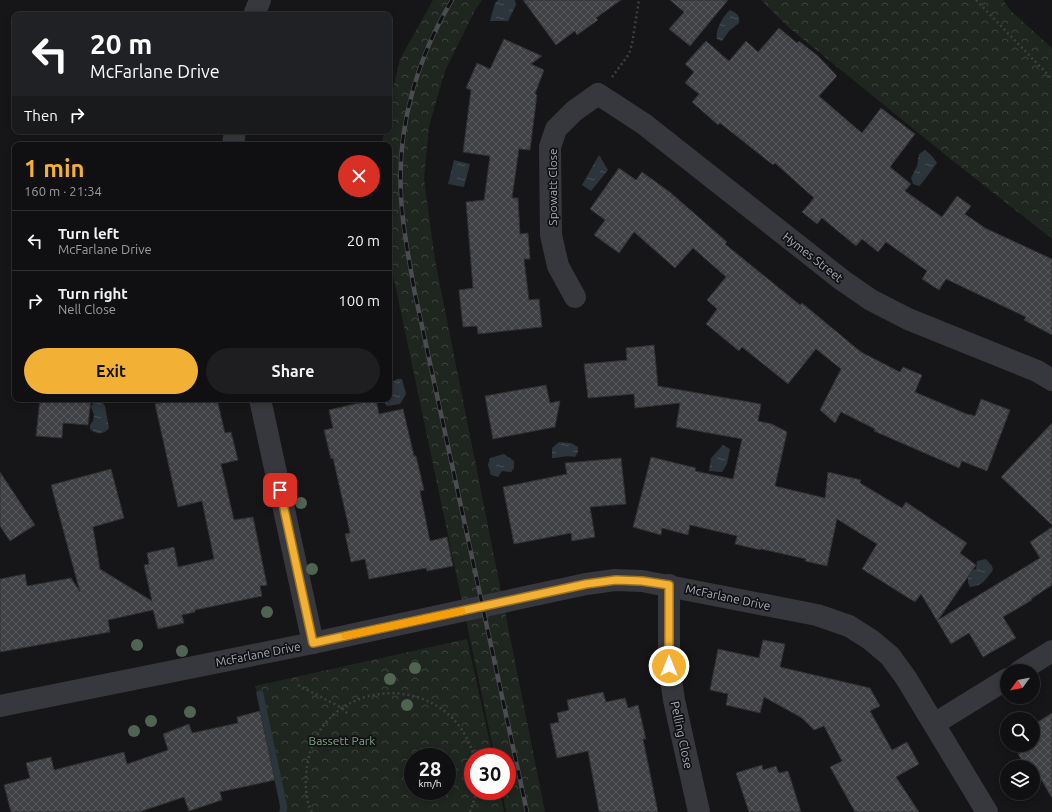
<!DOCTYPE html>
<meta charset="utf-8">
<style>
:root{--surface:#101012;--page:#1e1e20;--text:#f1f3f6;--muted:#9c9d9f;--line:#303032;--accent:#f2b134}
body{margin:0;font-family:Ubuntu,sans-serif;background:var(--page);color:var(--text);height:100vh;display:flex;flex-direction:column;font-size:15px;white-space:nowrap}
*{box-sizing:border-box;margin:0}
p{font-size:13px;color:var(--muted)}
.icon{flex:none;width:22px;height:22px;fill:none;stroke:currentColor;stroke-width:2;stroke-linecap:round;stroke-linejoin:round}
.map{position:relative;flex:1;overflow:hidden}
.sheet{position:absolute;left:12px;top:142px;width:380px;height:260px;display:flex;flex-direction:column;background:var(--surface);border-radius:8px;box-shadow:0 2px 6px #0003,0 0 0 1px var(--line)}
.sheet>*{flex:none}
.top-card{position:absolute;left:12px;top:12px;width:380px;height:122px;border-radius:8px;box-shadow:0 2px 6px #0003,0 0 0 1px var(--line);background:#202124;color:#fff;overflow:hidden}
.needle{width:26px;rotate:237deg}
.controls{position:absolute;left:1000px;top:664px;display:grid;gap:8px}
.controls a{display:grid;place-items:center;width:40px;height:40px;border-radius:50%;background:var(--surface);box-shadow:0 2px 6px #0003,0 0 0 1px var(--line);font-size:20px}
.speed{position:absolute;left:404px;top:748px;display:flex;gap:8px;font-size:20px;font-weight:700;text-align:center}
.speed>*{display:grid;place-content:center;width:52px;height:52px;border-radius:50%;background:var(--surface);box-shadow:0 2px 6px #0003,0 0 0 1px var(--line);line-height:1}
.speed small{font-size:10px;font-weight:400}
.speed .limit{border:6px solid #d22;background:#fff;color:#111}
.pin{position:absolute;display:grid;place-items:center;width:34px;height:34px;color:#fff;margin:-17px;border-radius:8px;box-shadow:0 2px 6px #0006}
.me{position:absolute;width:44px;margin:-22px;rotate:0deg;stroke-linejoin:round;filter:drop-shadow(0 0 3px #0008)}
.turn{display:flex;align-items:center;gap:14px;height:84px;padding:0 12px;font-size:18px}
.turn .icon{width:52px;height:52px;stroke-width:2.5}
.turn b{display:block;font-size:28px;line-height:34px}
.then{display:flex;align-items:center;height:38px;padding:0 12px;background:#0003;gap:8px;font-size:15px}
.round{display:grid;place-items:center;flex:none;width:42px;height:42px;border-radius:21px;background:var(--page)}
.overview{display:flex;align-items:center;justify-content:space-between;height:68px;padding:0 12px}
h1{font-size:24px;font-weight:700;line-height:30px;color:var(--accent)}
.action{display:flex;gap:8px;margin-top:auto;padding:8px 12px}
.action a{flex:1;height:46px;border-radius:24px;background:var(--accent);color:#111;font-size:16px;font-weight:700;line-height:46px;text-align:center}
.action a+a{background:var(--page);color:var(--text)}
ul{padding:0;list-style:none}
li{display:flex;align-items:center;gap:12px;height:60px;padding:0 12px;border-top:1px solid var(--line)}
li div{flex:1}
li b{display:block;font-size:15px}
li em{font-style:normal}
.map>svg:first-child{display:block}
</style>
<div class="map">
<svg width="1052" height="812" viewBox="0 0 1052 812">
<defs>
<pattern id="park-crowns" width="20" height="18" patternUnits="userSpaceOnUse"><rect width="20" height="18" fill="#1e261f"/><path d="M2 6a3 3 0 1 1 6 0M12 15a3 3 0 1 1 6 0" fill="none" stroke="#3c433d"/></pattern>
<pattern id="water-ripples" width="26" height="14" patternUnits="userSpaceOnUse"><rect width="26" height="14" fill="#2c353c"/><path d="M2 4q2-2 4 0t4 0M15 11q2-2 4 0t4 0" fill="none" stroke="#485056"/></pattern>
<pattern id="building-cross-hatch" width="8" height="8" patternUnits="userSpaceOnUse"><rect width="8" height="8" fill="#404145"/><path d="M0 0l8 8M0 8l8-8" fill="none" stroke="#595a5e"/></pattern>
</defs>
<rect width="100%" height="100%" fill="#161618"/>
<g fill="url(#park-crowns)" fill-rule="evenodd">
<path d="M433,0H482L475,10L445,71L429,126L424,179L435,260L545,812H506L502,791H507V757H495L389,256V145H382L384,131H389V104L400,59Z"/>
<path d="M761,0H1003L1011,11L1052,48V239L943,153L788,27Z"/>
<path d="M467,639L493,757H473V791H500L504,812H279L281,804L255,686ZM413,757H447V791H413Z"/>
</g>
<g fill="url(#water-ripples)">
<path d="M498,0H515L516,5L508,21H490L495,3Z"/>
<path d="M730,10C737,13 740,16 739,23L729,31L722,41L717,39C715,30 723,16 730,10Z"/>
<path d="M925,150L932,156L937,163L922,183L919,186L913,184L911,178L917,166L919,154Z"/>
<path d="M599,155L608,170L591,191L582,185Z"/>
<path d="M454,160L470,164L464,187L448,184Z"/>
<path d="M397,379H402L406,394L400,404L387,406L382,399H389V389L391,383Z"/>
<path d="M102,401L105,406L109,428C104,435 97,435 90,429V425L93,421L94,415L91,407L93,403Z"/>
<path d="M559,442L571,443L578,447V452L575,457C568,455 560,458 552,458V448Z"/>
<path d="M723,445L730,449L727,464L722,472L709,471L711,458Z"/>
<path d="M504,454L514,461V468L511,472L502,471L498,477L491,475L488,465L490,458Z"/>
<path d="M986,559L992,566L993,570C986,579 983,586 970,587L968,583V571L976,569L977,561Z"/>
</g>
<g fill="none" stroke-linecap="round" stroke-linejoin="round">
<path stroke="#2c353c" stroke-width="7" d="M260,694L284,808L283,812"/>
</g>
<g fill="url(#building-cross-hatch)" stroke="#303034">
<path d="M523,0H621L596,18L598,20L577,35L575,31L556,45Z"/>
<path d="M670,0H728L690,46L669,29L684,12Z"/>
<path d="M779,28L797,43L799,41L818,56L837,76L819,96L862,133L881,108L915,134L890,167L911,184L905,191L942,217L957,196L971,206L965,214L985,228L1052,259V335L1024,320L1026,317L946,279L939,290L922,279L927,271L886,242L878,252L862,239L856,246L822,218L817,224L802,212L814,198L775,163L773,165L720,123L718,125L692,102L699,94L685,83L694,72L685,64L706,41L729,61L746,41L758,52Z"/>
<path d="M504,39L542,56L531,64L544,70L535,94L537,95L530,150L519,149L512,198H518L520,234L528,233L530,259H524L529,300L539,299L542,327L478,334L477,326L463,327L459,290L473,288L466,202L484,200L490,156L463,152L471,90L466,88L477,63L490,69Z"/>
<path d="M619,168L636,180L642,172L671,193L727,242L725,244L800,305L802,303L861,352L900,372L903,367L922,375L915,392L969,415V414L975,416L981,399L1010,410L987,471L962,461L959,468L874,431L875,429L841,412L835,423L820,410L841,369L816,349L788,384L742,347L739,351L706,324L717,309L707,300L726,277L693,248L675,268L634,232L619,253L594,235L605,220L590,209Z"/>
<path d="M654,345L658,386L761,404L758,421L772,424L787,432L775,486L825,498L828,472L861,480L860,483L902,508L906,502L967,543L960,553L976,565L938,620L1040,558L1030,542L1052,527V585L1031,599L1032,600L1003,617L1016,638L983,657L969,633L951,644L921,594L915,602L862,569L877,544L837,519L827,566L805,561L806,559L761,549L760,550L735,544L737,536L690,525L688,535L662,528L661,535L633,527L651,457L696,468L695,471L733,479L742,439L676,427L680,403L635,408L634,394L588,398L584,364L627,360L626,348Z"/>
<path d="M546,385L550,403L560,401L555,427L493,439L485,396Z"/>
<path d="M40,399H91L88,425L63,423L62,438L36,436Z"/>
<path d="M177,399H217L225,433L231,432L238,460L221,464L234,520L253,517L267,585L260,586L262,596L195,610V612L182,615L184,623L158,629L153,610L108,620L110,632L0,652V579L25,574L27,586L71,578L80,592L51,485L111,469L124,518L93,527L100,569L152,601L144,565L149,564L147,553L174,547L178,567L214,559L202,501L178,507L155,404Z"/>
<path d="M376,399L379,414L403,409L414,456H416L424,490L420,491L430,541L447,537L453,566L427,571L426,568L369,579L365,559L351,562L345,534L350,533L333,458L331,459L324,430L333,428L329,410Z"/>
<path d="M1052,423V525L1001,477Z"/>
<path d="M621,458L626,504L590,507L595,537L572,541L571,533L514,544L503,487L567,474L565,463Z"/>
<path d="M0,472L35,525L10,541L0,526Z"/>
<path d="M763,640L785,644L780,667L870,688L880,706L870,711L892,750L907,742L919,764L896,777L919,812H855L830,767L842,761L824,726L814,730L802,718L764,697L760,713L726,705L728,694L710,690L718,649L759,658Z"/>
<path d="M603,692L606,702L625,698L628,708L638,705L646,739H643L658,812H599L588,751L557,758L550,724L559,722L557,713L569,710L567,700Z"/>
<path d="M260,711L275,780L220,792L222,800L189,811L184,797L139,812H11L4,785L30,778L26,763L51,757L54,770L124,752L127,764L168,750L163,734L189,724L192,733L238,723L237,717Z"/>
<path d="M1052,713V798L1038,774L1033,777V767H1026L1018,754L1033,745V725Z"/>
<path d="M762,765L763,770L776,766L779,773L788,771L801,812H749L736,773Z"/>
</g>
<g fill="none" stroke-linecap="round" stroke-linejoin="round">
<g stroke="#3d3f44" stroke-width="2.5" stroke-dasharray="2 3" stroke-linecap="butt">
<path d="M976,0L1052,79"/>
<path d="M612,77L629,54L632,44L639,0"/>
<path d="M298,685L342,708L348,714"/>
<path d="M312,812C305,801 305,780 307,767C319,674 450,667 474,757"/>
<path d="M470,812L477,791"/>
</g>
<g stroke="#37383d" stroke-width="22">
<path d="M254,15L260,0"/>
<path d="M233,145L235,131"/>
<path d="M575,297L558,266L551,235L550,147L556,129L574,111L598,94L644,124L842,280L871,300L908,319L1037,371L1052,380"/>
<path d="M260,399L313,643"/>
<path d="M669,585V666L674,700L699,812"/>
<path d="M1020,671L1052,651"/>
<path d="M0,706L313,643L586,584L615,580L642,581L817,615L849,626L871,640L890,656L906,678L987,812"/>
<path d="M934,724L1007,679"/>
</g>
<g stroke="#4a4c52" stroke-width="4.5">
<path id="rail" d="M452,0C417,58 397,127 401,195C402,226 409,258 414,289L527,812"/>
</g>
<use href="#rail" stroke="#111113" stroke-width="3" stroke-dasharray="9" stroke-linecap="butt"/>
</g>
<g fill="#506452">
<circle cx="301" cy="503" r="6"/>
<circle cx="312" cy="569" r="6"/>
<circle cx="267" cy="612" r="6"/>
<circle cx="137" cy="645" r="6"/>
<circle cx="182" cy="651" r="6"/>
<circle cx="415" cy="668" r="6"/>
<circle cx="390" cy="679" r="6"/>
<circle cx="407" cy="705" r="6"/>
<circle cx="190" cy="712" r="6"/>
<circle cx="151" cy="721" r="6"/>
<circle cx="134" cy="731" r="6"/>
</g>
<g fill="none" stroke-linecap="round" stroke-linejoin="round">
<g stroke="#9d7322" stroke-width="10">
<path id="route" d="M280,490L313,643L586,584L616,580L642,581L669,585V666"/>
</g>
<use href="#route" stroke="#f2b134" stroke-width="7"/>
<path stroke="#f59e0b" stroke-width="7" d="M345,636L462,611"/>
</g>
<g text-anchor="middle" dominant-baseline="central" stroke-width="3.5" stroke-linejoin="round" paint-order="stroke">
<g font-size="12" fill="#a8adb8" stroke="#111113">
<text transform="translate(552 187) rotate(-90)">Spowatt Close</text>
<text transform="translate(813 257) rotate(38)">Hymes Street</text>
<text transform="translate(728 597) rotate(12)">McFarlane Drive</text>
<text transform="translate(258 654) rotate(-11)">McFarlane Drive</text>
<text transform="translate(682 735) rotate(78)">Pelling Close</text>
</g>
<g font-size="12" fill="#7fa381" stroke="#111113">
<text x="342" y="740">Bassett Park</text>
</g>
</g>
</svg>
<div class="controls">
<a><svg class="needle" viewBox="-14 -14 28 28"><path d="M0-13l5 13h-10z" fill="#e53935"/><path d="M0 13l5-13h-10z" fill="#9c9d9f"/></svg></a>
<a><svg class="icon" aria-label="search" viewBox="0 0 24 24"><circle cx="10" cy="10" r="6"/><path d="M15 15l6 6"/></svg></a>
<a><svg class="icon" aria-label="layers" viewBox="0 0 24 24"><path d="M12 4l9 5-9 5-9-5zM3 14l9 5 9-5"/></svg></a>
</div>
<div class="speed"><div>28<small>km/h</small></div><div class="limit">30</div></div>
<div class="pin" style="left:280px;top:490px;background:#d93025"><svg class="icon" aria-label="arrive" viewBox="0 0 24 24"><path d="M6 21V4h12l-3 4 3 4H6"/></svg></div>
<svg class="me" style="left:669px;top:666px" viewBox="-20 -20 40 40"><circle r="17" fill="#f2b134" stroke="#fff" stroke-width="3"/><path d="M0-11L8 9 0 5-8 9z" fill="#fff"/></svg>
<div class="top-card">
<div class="turn"><svg class="icon" aria-label="left" viewBox="0 0 24 24"><path d="M17 20v-9H6M10 6l-5 5 5 5"/></svg><div><b>20 m</b>McFarlane Drive</div></div>
<div class="then">Then<svg class="icon" aria-label="right" viewBox="0 0 24 24"><path d="M7 20v-9h11M14 6l5 5-5 5"/></svg></div>
</div>
<section class="sheet">
<div class="overview"><div><h1>1 min</h1><p>160 m · 21:34</p></div><a class="round" style="background:#d93025;color:#fff"><svg class="icon" aria-label="close" viewBox="0 0 24 24"><path d="M6 6l12 12M18 6L6 18"/></svg></a></div>
<ul>
<li><svg class="icon" aria-label="left" viewBox="0 0 24 24"><path d="M17 20v-9H6M10 6l-5 5 5 5"/></svg><div><b>Turn left</b><p>McFarlane Drive</p></div><em>20 m</em></li>
<li><svg class="icon" aria-label="right" viewBox="0 0 24 24"><path d="M7 20v-9h11M14 6l5 5-5 5"/></svg><div><b>Turn right</b><p>Nell Close</p></div><em>100 m</em></li>
</ul>
<div class="action"><a>Exit</a><a>Share</a></div>
</section>
</div>
